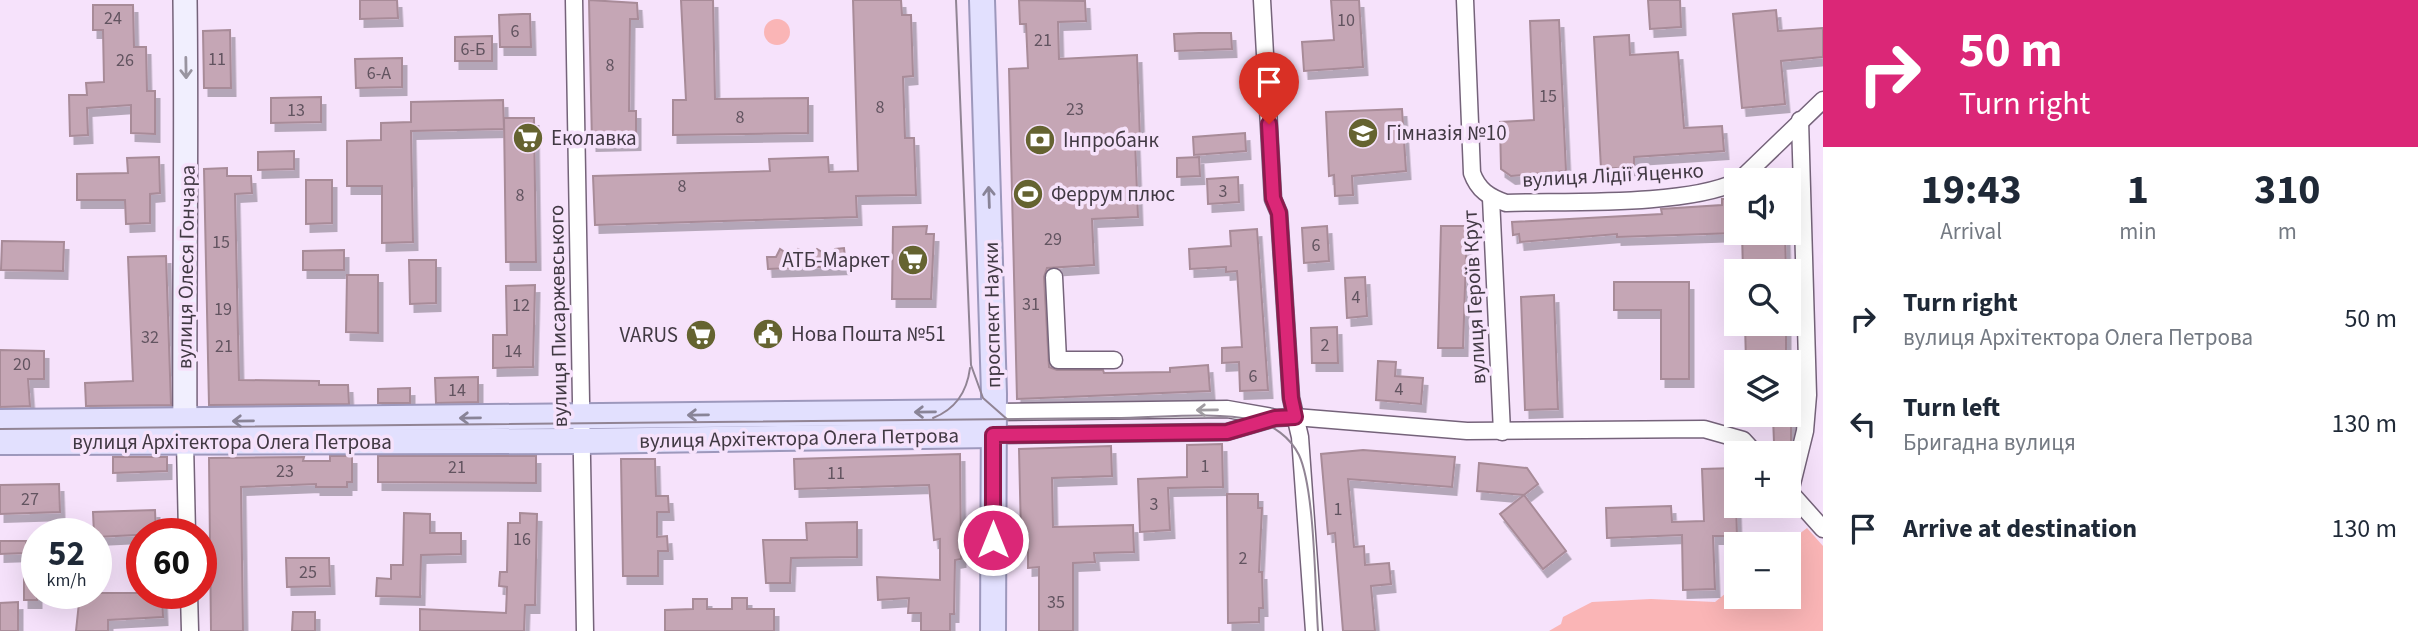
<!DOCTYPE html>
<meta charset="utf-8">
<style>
:root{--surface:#fff;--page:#f6f6f7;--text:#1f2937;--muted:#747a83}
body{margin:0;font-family:"Source Sans 3",sans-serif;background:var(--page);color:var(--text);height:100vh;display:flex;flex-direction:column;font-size:26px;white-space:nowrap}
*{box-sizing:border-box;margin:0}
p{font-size:23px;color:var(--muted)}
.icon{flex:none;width:38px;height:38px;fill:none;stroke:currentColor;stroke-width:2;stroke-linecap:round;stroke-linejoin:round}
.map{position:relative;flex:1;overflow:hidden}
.details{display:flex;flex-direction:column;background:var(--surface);width:595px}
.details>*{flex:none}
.banner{background:#db2777;color:#fff;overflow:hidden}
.fabs{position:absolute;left:1724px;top:168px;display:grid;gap:14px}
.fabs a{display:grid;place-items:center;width:77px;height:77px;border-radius:0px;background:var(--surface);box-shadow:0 7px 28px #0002;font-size:35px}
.speed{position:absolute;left:21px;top:518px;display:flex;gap:14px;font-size:35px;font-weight:700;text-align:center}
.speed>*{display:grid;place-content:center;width:91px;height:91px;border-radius:50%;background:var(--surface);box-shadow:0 7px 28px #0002;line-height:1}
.speed small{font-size:18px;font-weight:400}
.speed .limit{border:10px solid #d22;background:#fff;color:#111}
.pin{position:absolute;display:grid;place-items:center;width:60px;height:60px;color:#fff;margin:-72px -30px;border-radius:50% 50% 50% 0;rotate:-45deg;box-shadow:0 0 7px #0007}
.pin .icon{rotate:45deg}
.me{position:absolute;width:77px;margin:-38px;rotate:0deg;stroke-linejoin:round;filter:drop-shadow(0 0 5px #0008)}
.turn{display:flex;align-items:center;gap:24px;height:147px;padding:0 21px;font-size:32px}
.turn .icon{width:91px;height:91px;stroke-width:2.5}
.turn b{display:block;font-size:49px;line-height:60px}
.eta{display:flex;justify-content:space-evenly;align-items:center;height:119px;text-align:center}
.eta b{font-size:42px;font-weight:700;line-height:49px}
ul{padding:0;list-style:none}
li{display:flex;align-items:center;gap:21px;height:105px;padding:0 21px}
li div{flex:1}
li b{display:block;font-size:26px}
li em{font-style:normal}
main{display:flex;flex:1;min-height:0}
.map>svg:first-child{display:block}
</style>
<main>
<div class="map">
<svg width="1823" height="631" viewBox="0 0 1823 631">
<defs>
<filter id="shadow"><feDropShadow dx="4.5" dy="8" stdDeviation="0" flood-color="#0004"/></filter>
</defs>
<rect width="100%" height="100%" fill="#f6e2fb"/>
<g fill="#fab5b6">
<circle cx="777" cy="32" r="13"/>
<path d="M1807,528L1823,546V631H1549L1561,624L1563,617L1592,602L1651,599L1715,602L1736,585V597H1788L1786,544Z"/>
</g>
<g fill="#c5a6b5" stroke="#a88b98" stroke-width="2" filter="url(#shadow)">
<path d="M360,0H397L398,18L360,19Z"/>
<path d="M589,0L637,3L638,19H630L629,111H636V142L592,143Z"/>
<path d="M681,0H713L715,99L808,98V133L673,135V100H686Z"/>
<path d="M853,0H901L902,15H911L913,76L903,77L905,138H914L916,195L856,196L857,217L595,225L593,176L770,171L769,159L828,157L829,172L858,171Z"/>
<path d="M1019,0L1085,1L1086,21L1058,22L1059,59L1137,55L1140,140H1135L1138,217L1092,219L1094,265L1047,268L1044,277L1049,367L1057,370H1103L1104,373L1170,372V368L1208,365L1210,391L1017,399L1009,69L1028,68L1026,24H1020Z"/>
<path d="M1331,0H1359L1363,67L1304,71L1302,42L1334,40Z"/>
<path d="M1648,0H1680L1681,27L1650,29Z"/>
<path d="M93,5H133L134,47H146L147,91H155V134L131,133V105L87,108L88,135L70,136L69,95H87L86,83L104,82L103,30H93Z"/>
<path d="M1776,10L1778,31L1823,28V57L1781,61L1785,104L1742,108L1733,14Z"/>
<path d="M523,14H530L531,47H500L499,15Z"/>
<path d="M1559,20L1566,171L1511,176L1501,169L1500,122L1534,120L1530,21Z"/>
<path d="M230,30L231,88H204L203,31Z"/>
<path d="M1199,33H1231L1232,49L1175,51L1174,34Z"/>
<path d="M1629,35L1630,55L1678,52L1684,128L1722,126L1724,151L1634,157V167L1601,169L1594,37Z"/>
<path d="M492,36V61H455V37Z"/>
<path d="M402,58V87L356,88L355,59Z"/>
<path d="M321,97V122L271,123V98Z"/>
<path d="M503,100L504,129L411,131L413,242L382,243V186H347V141L381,140V123L411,122V102Z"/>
<path d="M1402,109L1406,171L1352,176L1353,195L1335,196L1334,175L1329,176L1326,112Z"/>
<path d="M504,118H534L536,262H506Z"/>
<path d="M1245,133L1246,151L1194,155L1193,137Z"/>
<path d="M294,151V169L258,170V152Z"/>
<path d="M159,157L160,193L150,194V223L126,224L125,200H77V174L128,173L127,158Z"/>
<path d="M1199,157L1200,176L1177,177V158Z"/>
<path d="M227,168V176H251L252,193L235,194L239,380L319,381V385H348L349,404L209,405L204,169Z"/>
<path d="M1238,177L1239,202L1208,204L1207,179Z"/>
<path d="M306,180H332V223L306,224Z"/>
<path d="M1722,199H1736V233L1617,237V234L1520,242L1519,234L1513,235L1512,222L1662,214L1661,209L1722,205Z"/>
<path d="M927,226L926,234H934L931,299H892L893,227Z"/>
<path d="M1327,226L1329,261L1304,263L1302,228Z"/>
<path d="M1441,226H1467L1463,348H1438Z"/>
<path d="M1257,229L1268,390L1240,391L1239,362L1222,363V348L1242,347L1237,271L1226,272V267L1190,269L1189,249L1231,246L1230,231Z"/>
<path d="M1742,233H1785L1786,271H1743Z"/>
<path d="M2,241L64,242L63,271L1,270Z"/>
<path d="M844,248L846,266L768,269L767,257H776L780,249L792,257L798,249L811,256L817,249L830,257L835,249Z"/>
<path d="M344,250V270H303V251Z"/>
<path d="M166,256L171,405L86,406L85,383L133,381L128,257Z"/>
<path d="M409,260H436V303L410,304Z"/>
<path d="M347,275H378V333L346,332Z"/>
<path d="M1365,277L1367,316L1347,318L1345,278Z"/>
<path d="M1614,282H1689V379H1661V310H1614Z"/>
<path d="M535,285L533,367L493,368V335H507L506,286Z"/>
<path d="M1554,295L1558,409L1525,410L1521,297Z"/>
<path d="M1745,324H1786V362H1746Z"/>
<path d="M1337,327L1338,363H1312L1311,328Z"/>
<path d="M0,350L44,351V379H28L30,406L0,407Z"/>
<path d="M1378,361L1396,362L1395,376L1423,378L1421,404L1376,400Z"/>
<path d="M478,377V402L436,403L435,378Z"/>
<path d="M410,388V403H378V389Z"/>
<path d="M1791,417V442H1774L1773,418Z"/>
<path d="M1222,444L1223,487L1168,488L1170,530L1140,532L1138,479L1187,477V445Z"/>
<path d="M1111,446L1112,476L1052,478L1053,527L1133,525L1134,552L1094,553L1095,562L1073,563V631H1039V567L1028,568V535H1021L1019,449Z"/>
<path d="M1363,450L1455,457L1452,487L1348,479L1354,547L1364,546L1365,565L1389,563L1391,584L1371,586L1375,631H1343L1335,533L1328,534L1321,454Z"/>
<path d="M960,454L961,559L955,560L954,614H950V631H921V613H908L909,598L878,600L877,577L940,580V539L934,540L929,485L795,489L794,459Z"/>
<path d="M330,456H352V482H347V487H316V484L241,487L243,631H211L209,458L304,457L303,461H330Z"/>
<path d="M378,456H536V483L378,482Z"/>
<path d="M113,457H167V471L113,473Z"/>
<path d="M621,459H655L656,496H668L669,512H657V537L667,536L668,551H658V576H623Z"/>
<path d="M1479,463L1527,468L1538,484L1524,495L1477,491Z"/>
<path d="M1735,468L1737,536H1713L1715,589L1683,590L1682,535L1607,538L1606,508L1671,506L1672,522L1704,521L1702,469Z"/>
<path d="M59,484L60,512L0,514V485Z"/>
<path d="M1227,494H1258V508H1262L1259,572H1262L1263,608H1259V622L1228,623Z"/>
<path d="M1524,495L1566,551L1543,569L1500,514Z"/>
<path d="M155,510L156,534L96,537L94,534L93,512Z"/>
<path d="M404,513L430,514V533H461V554L421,555L420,597L376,596L377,578L391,579V565H403Z"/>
<path d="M520,513L537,514L535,605H525L524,631H420V609L506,613L507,587L499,586L500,572H507L508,523H520Z"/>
<path d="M857,522V557L791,558L790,583H766L763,540H807L806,523Z"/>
<path d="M0,541H26V553L0,554Z"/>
<path d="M286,558H329L330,586L287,587Z"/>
<rect x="24" y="574" width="13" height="26"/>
<path d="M80,593H162L163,617L108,620V631H76Z"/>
<path d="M732,598H747V609H774V631H665V610L693,609V599H707V609H732Z"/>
<path d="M18,602V631H0V603Z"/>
<path d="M293,612H315V631H292Z"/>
</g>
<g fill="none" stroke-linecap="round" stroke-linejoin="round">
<g stroke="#75637a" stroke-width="19">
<g id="minor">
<path d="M574,0L585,631"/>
<path d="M1262,0L1273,199L1279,213L1291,398L1300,437L1314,631"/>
<path d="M1465,0L1472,173C1478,190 1489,197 1506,203C1566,201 1685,206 1736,182"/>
<path d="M1800,120L1808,395L1805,431L1790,492L1823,529"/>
<path d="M1740,180L1823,100"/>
<path d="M1491,198L1502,432"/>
<path d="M1054,277L1058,360H1114"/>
<path d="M993,412L1227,409L1272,417"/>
<path d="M993,435L1227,432L1275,418L1295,417L1467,431L1704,429L1743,440L1755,453"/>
<path d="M185,442L187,534"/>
<path d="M189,593L190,631"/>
</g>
</g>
<g stroke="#75637a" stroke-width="26">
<path id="secondary" d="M185,0C187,146 184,292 185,438"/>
</g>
<g stroke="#9d98bc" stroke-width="28">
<g id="primary">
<path d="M982,0L994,394L993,631"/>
<path d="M0,422L993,412"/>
<path d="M0,442L581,441L993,435"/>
</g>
</g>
<use href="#minor" stroke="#fff" stroke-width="16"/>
<use href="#secondary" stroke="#f1effe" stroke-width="23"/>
<use href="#primary" stroke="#e2e0fe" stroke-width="24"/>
<g stroke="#918494" stroke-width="2">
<path d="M956,0L971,365L983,398L1008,420"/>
<path d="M933,418C956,409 967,392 970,368"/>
<path d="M0,429L1114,418C1157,418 1213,411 1254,420C1273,425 1290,437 1299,455C1315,490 1315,589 1318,631"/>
</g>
</g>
<defs><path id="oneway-shaft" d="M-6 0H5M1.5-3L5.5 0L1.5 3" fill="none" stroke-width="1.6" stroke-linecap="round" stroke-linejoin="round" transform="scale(1.75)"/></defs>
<use stroke="#9994a0" href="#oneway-shaft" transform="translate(186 68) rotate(89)"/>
<g stroke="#898497">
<use href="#oneway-shaft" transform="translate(989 197) rotate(-92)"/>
<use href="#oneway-shaft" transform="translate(925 412) rotate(179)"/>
<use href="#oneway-shaft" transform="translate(698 415) rotate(179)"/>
<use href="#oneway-shaft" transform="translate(470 418) rotate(179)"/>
<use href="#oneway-shaft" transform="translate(243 421) rotate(179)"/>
</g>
<use stroke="#a09ca1" href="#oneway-shaft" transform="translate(1207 410) rotate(179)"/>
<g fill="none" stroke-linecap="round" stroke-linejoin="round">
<g stroke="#8e194d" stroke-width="18">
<path id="route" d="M993,540V435L1227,432L1275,418L1295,417L1291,398L1279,213L1273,198L1269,124"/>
</g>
<use href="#route" stroke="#db2777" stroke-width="12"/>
</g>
<defs>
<g id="school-disc" transform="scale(1.575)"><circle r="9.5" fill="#656330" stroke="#f6e2fb"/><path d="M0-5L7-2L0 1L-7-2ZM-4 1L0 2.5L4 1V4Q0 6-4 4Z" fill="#fff"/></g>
<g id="supermarket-disc" transform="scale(1.575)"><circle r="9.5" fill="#656330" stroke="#f6e2fb"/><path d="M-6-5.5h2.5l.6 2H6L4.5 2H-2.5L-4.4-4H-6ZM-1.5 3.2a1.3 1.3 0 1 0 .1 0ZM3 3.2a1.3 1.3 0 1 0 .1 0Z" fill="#fff"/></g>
<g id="bank-disc" transform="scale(1.575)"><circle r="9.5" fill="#656330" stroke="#f6e2fb"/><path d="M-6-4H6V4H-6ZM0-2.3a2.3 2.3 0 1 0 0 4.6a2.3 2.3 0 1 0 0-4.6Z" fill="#fff"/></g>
<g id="stadium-disc" transform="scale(1.575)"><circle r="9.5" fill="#656330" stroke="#f6e2fb"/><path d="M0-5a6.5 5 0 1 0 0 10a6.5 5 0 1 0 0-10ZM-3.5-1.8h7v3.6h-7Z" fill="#fff"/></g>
<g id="civic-disc" transform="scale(1.575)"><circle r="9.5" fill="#656330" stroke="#f6e2fb"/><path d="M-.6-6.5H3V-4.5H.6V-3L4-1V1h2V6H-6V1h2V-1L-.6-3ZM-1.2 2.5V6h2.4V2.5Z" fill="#fff"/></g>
</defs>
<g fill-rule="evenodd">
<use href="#school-disc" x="1363" y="133"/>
<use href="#supermarket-disc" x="528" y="138"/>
<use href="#bank-disc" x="1040" y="140"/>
<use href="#stadium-disc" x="1028" y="194"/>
<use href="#supermarket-disc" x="913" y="260"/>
<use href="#civic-disc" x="768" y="334"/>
<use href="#supermarket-disc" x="701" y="335"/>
</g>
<g text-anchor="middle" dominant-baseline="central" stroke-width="7" stroke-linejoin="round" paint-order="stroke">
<g font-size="18" fill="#625460">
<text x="113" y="18">24</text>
<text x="1346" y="20">10</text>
<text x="515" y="31">6</text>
<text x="1043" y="40">21</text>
<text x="473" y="49">6-Б</text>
<text x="217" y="59">11</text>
<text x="125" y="60">26</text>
<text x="610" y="65">8</text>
<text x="379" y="73">6-А</text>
<text x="1548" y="96">15</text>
<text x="880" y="107">8</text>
<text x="1075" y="109">23</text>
<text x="296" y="110">13</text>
<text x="740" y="117">8</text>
<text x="682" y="186">8</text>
<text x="1223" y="191">3</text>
<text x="520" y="195">8</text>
<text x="1053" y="239">29</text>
<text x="221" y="242">15</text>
<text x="1316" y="245">6</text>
<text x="1356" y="297">4</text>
<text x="1031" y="304">31</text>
<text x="521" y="305">12</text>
<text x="223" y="309">19</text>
<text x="150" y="337">32</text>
<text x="1325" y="345">2</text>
<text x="224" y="346">21</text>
<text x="513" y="351">14</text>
<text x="22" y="364">20</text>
<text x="1253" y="376">6</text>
<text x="1399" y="389">4</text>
<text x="457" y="390">14</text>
<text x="1205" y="466">1</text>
<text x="457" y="467">21</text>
<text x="285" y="471">23</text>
<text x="836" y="473">11</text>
<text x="30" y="499">27</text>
<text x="1154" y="504">3</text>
<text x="1338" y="509">1</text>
<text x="522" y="539">16</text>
<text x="1243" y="558">2</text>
<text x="308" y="572">25</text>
<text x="1056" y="602">35</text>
</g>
<g font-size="21" fill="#413943" stroke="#f6e2fb" text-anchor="start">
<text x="1386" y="133">Гімназія №10</text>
<text x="551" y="138">Еколавка</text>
<text x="1063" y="140">Інпробанк</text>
<text x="1051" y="194">Феррум плюс</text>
<text x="890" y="260" text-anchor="end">АТБ-Маркет</text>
<text x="791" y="334">Нова Пошта №51</text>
<text x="678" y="335" text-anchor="end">VARUS</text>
</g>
<g font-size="21" fill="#413943" stroke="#f6e2fb">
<text transform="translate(1613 175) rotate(-3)">вулиця Лідії Яценко</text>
<text transform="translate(186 267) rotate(-89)">вулиця Олеся Гончара</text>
<text transform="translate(1474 297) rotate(-93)">вулиця Героїв Крут</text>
<text transform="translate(992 315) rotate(-91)">проспект Науки</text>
<text transform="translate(558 316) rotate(-91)">вулиця Писаржевського</text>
<text transform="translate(799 438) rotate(-1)">вулиця Архітектора Олега Петрова</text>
<text x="232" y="442">вулиця Архітектора Олега Петрова</text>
</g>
</g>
</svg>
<div class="fabs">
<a><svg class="icon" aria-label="sound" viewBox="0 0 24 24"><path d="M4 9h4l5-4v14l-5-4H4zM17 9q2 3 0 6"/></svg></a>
<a><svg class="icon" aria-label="search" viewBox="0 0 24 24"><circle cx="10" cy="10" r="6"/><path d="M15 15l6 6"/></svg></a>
<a><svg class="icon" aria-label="layers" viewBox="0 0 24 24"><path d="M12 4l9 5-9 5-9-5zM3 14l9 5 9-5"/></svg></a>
<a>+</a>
<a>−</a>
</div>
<div class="speed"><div>52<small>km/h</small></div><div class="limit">60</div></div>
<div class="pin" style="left:1269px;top:124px;background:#d93025"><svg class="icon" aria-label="arrive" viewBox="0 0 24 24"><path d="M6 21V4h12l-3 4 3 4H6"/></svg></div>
<svg class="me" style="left:993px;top:540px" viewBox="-20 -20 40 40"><circle r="17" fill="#db2777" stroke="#fff" stroke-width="3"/><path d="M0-11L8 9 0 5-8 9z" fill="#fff"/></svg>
</div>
<section class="details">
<div class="banner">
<div class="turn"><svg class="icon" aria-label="right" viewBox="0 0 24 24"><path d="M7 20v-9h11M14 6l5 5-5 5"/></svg><div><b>50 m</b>Turn right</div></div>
</div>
<div class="eta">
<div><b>19:43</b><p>Arrival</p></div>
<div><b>1</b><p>min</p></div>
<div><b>310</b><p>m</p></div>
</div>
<ul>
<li><svg class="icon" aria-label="right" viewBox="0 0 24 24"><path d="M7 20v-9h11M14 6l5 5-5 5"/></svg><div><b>Turn right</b><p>вулиця Архітектора Олега Петрова</p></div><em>50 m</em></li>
<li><svg class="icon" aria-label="left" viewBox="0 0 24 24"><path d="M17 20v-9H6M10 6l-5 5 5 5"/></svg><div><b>Turn left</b><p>Бригадна вулиця</p></div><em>130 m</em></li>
<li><svg class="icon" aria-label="arrive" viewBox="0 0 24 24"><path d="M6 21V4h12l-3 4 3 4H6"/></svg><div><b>Arrive at destination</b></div><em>130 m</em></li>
</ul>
</section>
</main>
